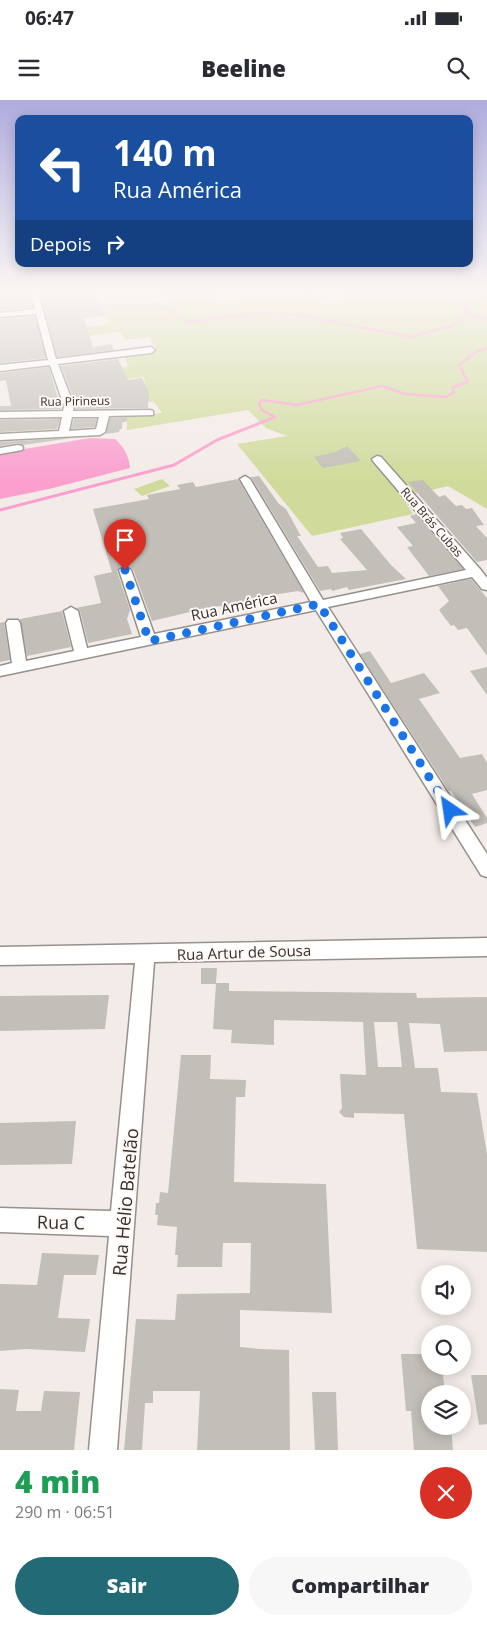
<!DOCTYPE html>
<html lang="pt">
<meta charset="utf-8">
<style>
:root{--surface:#fff;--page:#f7f7f7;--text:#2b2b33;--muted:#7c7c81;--accent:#216a76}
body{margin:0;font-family:"Open Sans",sans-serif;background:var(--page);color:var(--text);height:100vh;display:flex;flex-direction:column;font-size:19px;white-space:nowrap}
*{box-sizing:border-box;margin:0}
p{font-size:16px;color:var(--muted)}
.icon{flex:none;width:28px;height:28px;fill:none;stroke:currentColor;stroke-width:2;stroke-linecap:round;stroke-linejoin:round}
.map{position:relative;height:1350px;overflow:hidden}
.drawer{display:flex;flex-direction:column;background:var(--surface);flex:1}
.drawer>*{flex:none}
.hud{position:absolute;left:15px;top:15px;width:458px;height:152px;border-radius:10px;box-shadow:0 2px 12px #0003;background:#1a4fa0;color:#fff;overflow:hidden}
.tools{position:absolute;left:421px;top:1165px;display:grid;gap:10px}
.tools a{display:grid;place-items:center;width:50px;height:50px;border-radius:50%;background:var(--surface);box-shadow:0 2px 12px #0003;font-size:25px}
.pin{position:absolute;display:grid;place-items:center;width:42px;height:42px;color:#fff;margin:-51px -21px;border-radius:50% 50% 50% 0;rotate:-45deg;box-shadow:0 0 5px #0007}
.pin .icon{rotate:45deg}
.me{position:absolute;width:55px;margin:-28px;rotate:328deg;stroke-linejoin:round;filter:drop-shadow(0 0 4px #0008)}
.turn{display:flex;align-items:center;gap:18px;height:105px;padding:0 15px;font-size:22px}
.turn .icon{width:65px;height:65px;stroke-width:2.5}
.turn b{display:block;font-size:35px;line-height:42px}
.then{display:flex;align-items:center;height:48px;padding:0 15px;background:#0003;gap:10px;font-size:19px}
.round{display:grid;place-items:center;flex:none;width:52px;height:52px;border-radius:26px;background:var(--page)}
.summary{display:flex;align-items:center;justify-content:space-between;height:85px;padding:0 15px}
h1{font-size:30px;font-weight:800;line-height:38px;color:#1e9e55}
.button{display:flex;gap:10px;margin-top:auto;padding:10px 15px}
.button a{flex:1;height:58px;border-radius:30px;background:var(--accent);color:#fff;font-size:20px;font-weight:800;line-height:58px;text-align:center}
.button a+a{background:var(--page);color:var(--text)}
.status{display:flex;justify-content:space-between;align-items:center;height:35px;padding:0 25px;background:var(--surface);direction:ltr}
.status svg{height:14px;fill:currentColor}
header{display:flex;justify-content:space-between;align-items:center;height:65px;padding:0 15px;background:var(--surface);font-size:22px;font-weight:800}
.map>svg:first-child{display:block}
</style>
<div class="status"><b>06:47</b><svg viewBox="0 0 49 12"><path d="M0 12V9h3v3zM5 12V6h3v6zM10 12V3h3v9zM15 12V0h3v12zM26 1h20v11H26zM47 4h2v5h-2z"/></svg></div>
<header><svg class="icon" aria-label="menu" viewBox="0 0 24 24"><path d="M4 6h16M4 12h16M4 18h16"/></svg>Beeline<svg class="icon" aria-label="search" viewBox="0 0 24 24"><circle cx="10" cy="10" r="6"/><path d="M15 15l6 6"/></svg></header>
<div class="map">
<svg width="487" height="1350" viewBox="0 0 487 1350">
<rect width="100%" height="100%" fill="#f3ebe7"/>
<g fill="#d0db9b">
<path d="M162,192H212L220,202L313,194L322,204L352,199L344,192H487V409L448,386L402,397L413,414L312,436L237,344L287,336L266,328L248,310L127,330V315L162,313L154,302H93L146,287L144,277L102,282L98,271L129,267L124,257L157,251L149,237L126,240L121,232L88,236L82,228L110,224L102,208L168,201Z"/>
<path d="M162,379L170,386L142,396L134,389Z"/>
</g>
<path fill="#fa9fce" d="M90,338L115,339C124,347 129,356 130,368L49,389L0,399V353Z"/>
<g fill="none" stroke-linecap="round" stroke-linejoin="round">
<g stroke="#fa9fce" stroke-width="2.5">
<path d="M29,192L30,196"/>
<path d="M487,197H463L467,213L487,220"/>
<path d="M97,206L155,205L166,208L189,222L261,213L297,215L411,237L451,226L467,213"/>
<path d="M267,320L275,317L262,310L259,303L262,300L297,305L382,286L405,294L446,297L454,292L453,287L468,282L459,265L476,252L487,248"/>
</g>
<path stroke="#fa9fce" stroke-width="3" d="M0,410L174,365L217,340L270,319"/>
</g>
<g fill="#c2bfb8" fill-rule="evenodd">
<path d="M11,192H28L33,207L0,211V193Z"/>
<path d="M40,192H94L106,216L84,218L93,247L111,244L114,250L57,257Z"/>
<path d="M35,216L46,258L0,263V219Z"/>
<path d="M118,259L128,280L142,278L149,292L148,308L75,309L76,305L61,266Z"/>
<path d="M49,267L61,309L0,310V306H11L6,280L0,281V273Z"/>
<path d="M127,317V321L122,323V329H120L119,332L106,334L110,318Z"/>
<path d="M60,319L57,329L0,332V320Z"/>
<path d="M74,319H97L95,327L71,329Z"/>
<path d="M72,338L23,345L18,343L0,346V342Z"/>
<path d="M347,346L361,361L323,368L314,357L335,352Z"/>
<path d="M259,376L279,404L286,409L301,436H297L318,467L328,466L332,473L367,470L340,439L343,438L340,433L361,429L391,465L406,479L349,490L347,487L332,491L331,489L320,491L251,377Z"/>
<path d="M238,379L304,493L298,491L273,495L237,503L240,508L223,512L221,506L211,507L152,521L133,469L124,464L117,471L130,510L127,519L132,534L88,543L80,511L76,508L101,503L94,476L112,472L93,409L149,399L147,395L180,389L177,385L193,382L196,387Z"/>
<path d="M423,380L439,397L445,395L456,406L462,405L466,409L472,408L484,425L476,426L487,438V460L477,462L408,382Z"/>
<path d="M416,414L463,469L429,476L407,447L413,446L397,427L416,423L410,416Z"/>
<path d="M471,479L487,498V556L467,528L458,530L454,525L451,526L439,510L449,501L438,486Z"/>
<path d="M62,511L71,547L27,556L20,519Z"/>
<path d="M4,522L10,560L0,562V523Z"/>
<path d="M370,551L391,583L424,573L440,593L419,599L460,658L482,654L487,663V690L472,694L487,718V723L475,727L451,691H449L360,554Z"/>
<path d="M487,567V595L470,571Z"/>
<path d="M201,868H217L216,883H229V891L416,893L417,898L487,897V951L444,952L440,924L409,923L415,968H438L441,992L477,993L487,1054V1152L417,1149L404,1014L354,1013V1018L344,1017L339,1012L342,1008L340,974L366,975L363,922L274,920V945L231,943L232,930L213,929L216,884H201ZM374,922H397L402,967H378Z"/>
<path d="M109,895L105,929L0,931V896Z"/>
<path d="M181,955H211L210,979L246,980L245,997H236L234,1082L326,1084L332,1213L240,1210V1247L260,1249L289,1250L290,1350H197L200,1291H153V1303H145L142,1350H124L136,1219L175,1220L177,1194L250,1193L251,1143H223L222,1167H177L178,1155H175L177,1127L157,1125L158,1115H155L156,1103H159L160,1092L168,1093Z"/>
<path d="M76,1021L72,1064L0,1065V1023Z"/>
<path d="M42,1153L99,1155L96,1175H64L58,1218L90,1219L85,1252L26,1249L0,1251V1184L37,1185Z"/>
<path d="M401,1254H430V1266H442L445,1294H430V1326H451L453,1350H414L411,1311H406Z"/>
<path d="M471,1275H487V1324L479,1325Z"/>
<path d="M0,1289L19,1290L16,1311H41L44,1291L80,1292L74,1350H0Z"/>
<path d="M312,1292H336L338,1350H315Z"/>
</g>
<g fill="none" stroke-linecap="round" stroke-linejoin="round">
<g stroke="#96908c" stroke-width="3">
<g id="minor">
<path d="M30,192H38L56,259L151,247L155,250L151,253L58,264L74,306L73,311L150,310L153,311V315L109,316L105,332L100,335L0,340V334L59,331L62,317L0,318V312L63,311L64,306L50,265L0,271V265L48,260L36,214L0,217V213L35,209ZM72,317H99L96,329L69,331Z"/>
<path d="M18,345L22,346L23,348L22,350L0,354V348Z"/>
<path d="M377,356L381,357L480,469L487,478V490L482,489L472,477L328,507L487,754V777L481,775L316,510L0,576V566L12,563L6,523L8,520H18L20,523L26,561L74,551L64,511L71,507L78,511L87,548L141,537L119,470L125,466L131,470L154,534L311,502L240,379L245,376L250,379L323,500L466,470L373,361L372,359Z"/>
<path d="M487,838V856L154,862L117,1350H89L109,1136L0,1132V1108L111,1111L135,863L0,865V847Z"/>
</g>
</g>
<use href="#minor" fill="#fff" fill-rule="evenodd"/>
</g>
<linearGradient id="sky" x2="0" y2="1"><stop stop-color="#afacde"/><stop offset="0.5" stop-color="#faf6f4"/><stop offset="1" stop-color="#faf6f4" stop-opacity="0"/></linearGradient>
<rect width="487" height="381" fill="url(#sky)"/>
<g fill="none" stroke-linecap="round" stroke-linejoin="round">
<path stroke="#1a73e8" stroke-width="9" stroke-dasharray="0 16.2" d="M125,470L149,541L319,504L450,710"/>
</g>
<g text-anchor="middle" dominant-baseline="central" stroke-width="4" stroke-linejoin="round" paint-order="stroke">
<g font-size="12" fill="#33302f" stroke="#fff9f5">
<text transform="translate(75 301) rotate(-1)">Rua Pirineus</text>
<text transform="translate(432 422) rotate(49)">Rua Brás Cubas</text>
</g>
<g font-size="15" fill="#33302f" stroke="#fff9f5">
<text transform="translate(234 506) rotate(-12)">Rua América</text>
<text transform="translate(244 852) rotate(-2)">Rua Artur de Sousa</text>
</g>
<g font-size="18" fill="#33302f" stroke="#fff9f5">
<text transform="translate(125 1102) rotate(-85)">Rua Hélio Batelão</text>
<text transform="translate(61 1122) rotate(1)">Rua C</text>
</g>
</g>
</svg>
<div class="tools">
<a><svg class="icon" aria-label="sound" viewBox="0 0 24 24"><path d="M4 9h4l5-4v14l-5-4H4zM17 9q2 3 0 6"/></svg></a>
<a><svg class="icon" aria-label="search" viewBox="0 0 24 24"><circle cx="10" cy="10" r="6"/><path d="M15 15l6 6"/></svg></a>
<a><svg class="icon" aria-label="layers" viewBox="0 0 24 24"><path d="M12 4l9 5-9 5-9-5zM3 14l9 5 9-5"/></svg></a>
</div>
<div class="pin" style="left:125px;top:470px;background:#d93025"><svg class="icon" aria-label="arrive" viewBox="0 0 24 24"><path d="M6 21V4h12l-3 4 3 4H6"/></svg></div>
<svg class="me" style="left:450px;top:710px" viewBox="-20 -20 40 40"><path d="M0-17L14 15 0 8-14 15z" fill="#1a73e8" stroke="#fff" stroke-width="4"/></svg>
<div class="hud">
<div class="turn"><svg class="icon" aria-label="left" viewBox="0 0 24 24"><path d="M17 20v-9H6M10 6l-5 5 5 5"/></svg><div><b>140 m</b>Rua América</div></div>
<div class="then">Depois<svg class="icon" aria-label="right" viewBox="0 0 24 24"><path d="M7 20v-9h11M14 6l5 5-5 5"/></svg></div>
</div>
</div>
<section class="drawer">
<div class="summary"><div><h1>4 min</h1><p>290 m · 06:51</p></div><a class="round" style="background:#d93025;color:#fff"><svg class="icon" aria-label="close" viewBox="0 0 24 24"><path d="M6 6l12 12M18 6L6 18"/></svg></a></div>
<div class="button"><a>Sair</a><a>Compartilhar</a></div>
</section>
